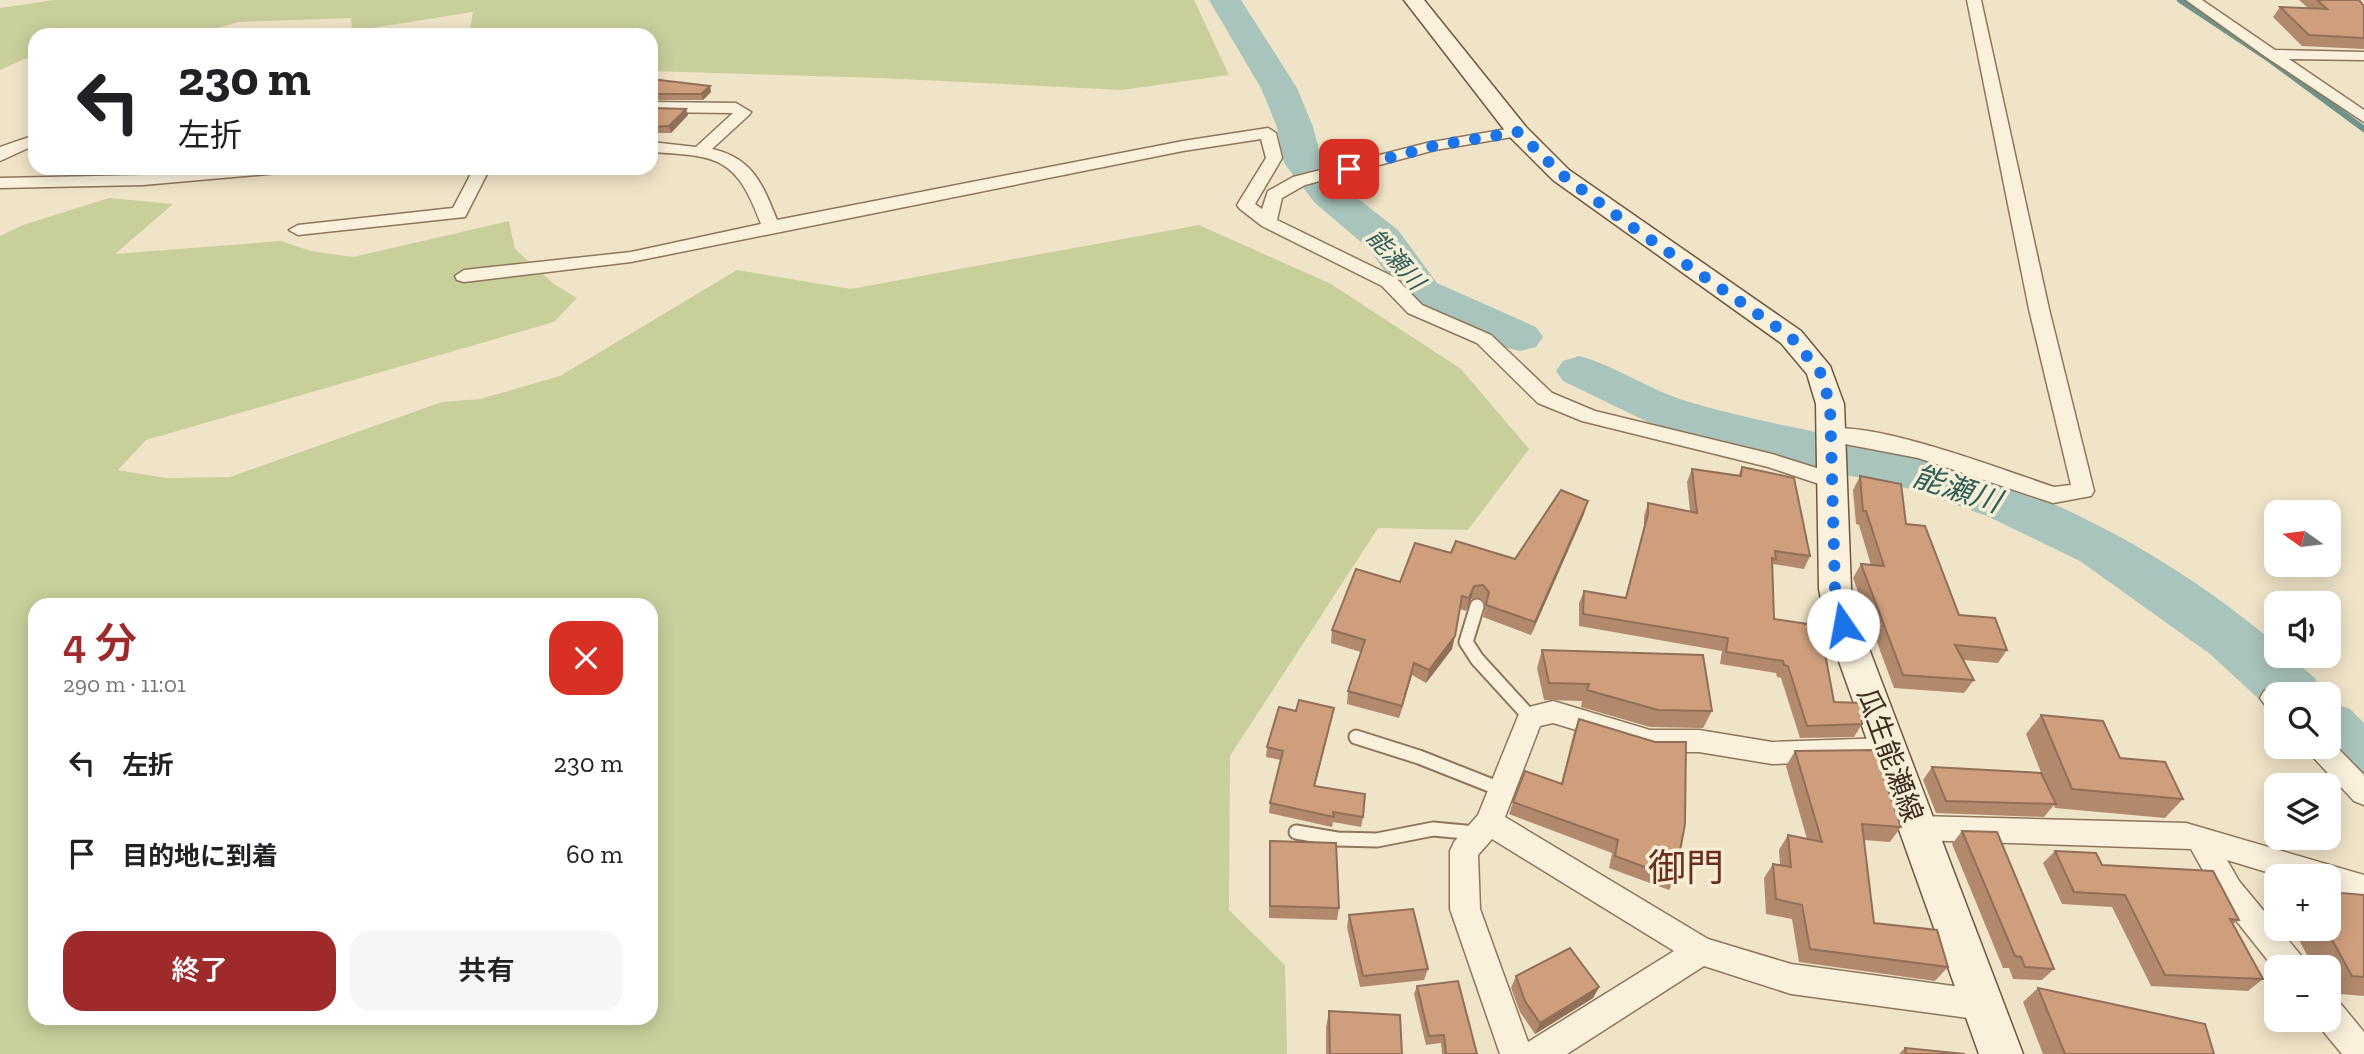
<!DOCTYPE html>
<html lang="ja">
<meta charset="utf-8">
<style>
:root{--surface:#fff;--page:#f6f6f6;--text:#202124;--muted:#757577;--accent:#9e2a2b}
body{margin:0;font-family:"Zilla Slab","Noto Sans JP",serif;background:var(--page);color:var(--text);height:100vh;display:flex;flex-direction:column;font-size:26px;white-space:nowrap}
*{box-sizing:border-box;margin:0}
p{font-size:23px;color:var(--muted)}
.icon{flex:none;width:38px;height:38px;fill:none;stroke:currentColor;stroke-width:2;stroke-linecap:round;stroke-linejoin:round}
.map{position:relative;flex:1;overflow:hidden}
.details{position:absolute;left:28px;top:598px;width:630px;height:427px;display:flex;flex-direction:column;background:var(--surface);border-radius:21px;box-shadow:0 4px 18px #0003}
.details>*{flex:none}
.guide{position:absolute;left:28px;top:28px;width:630px;height:147px;border-radius:21px;box-shadow:0 4px 18px #0003;background:#fff;color:var(--text);overflow:hidden}
.needle{width:46px;rotate:284deg}
.controls{position:absolute;left:2264px;top:500px;display:grid;gap:14px}
.controls a{display:grid;place-items:center;width:77px;height:77px;border-radius:14px;background:var(--surface);box-shadow:0 4px 18px #0003;font-size:35px}
.pin{position:absolute;display:grid;place-items:center;width:60px;height:60px;color:#fff;margin:-30px;border-radius:14px;box-shadow:0 4px 10px #0006}
.me{position:absolute;width:77px;margin:-38px;rotate:348deg;stroke-linejoin:round;filter:drop-shadow(0 0 5px #0008)}
.turn{display:flex;align-items:center;gap:24px;height:147px;padding:0 35px;font-size:32px}
.turn .icon{width:91px;height:91px;stroke-width:2.5}
.turn b{display:block;font-size:49px;line-height:60px}
.round{display:grid;place-items:center;flex:none;width:74px;height:74px;border-radius:21px;background:var(--page)}
.headline{display:flex;align-items:center;justify-content:space-between;height:119px;padding:0 35px}
h1{font-size:42px;font-weight:600;line-height:52px;color:var(--accent)}
.button{display:flex;gap:14px;margin-top:auto;padding:14px 35px}
.button a{flex:1;height:80px;border-radius:21px;background:var(--accent);color:#fff;font-size:28px;font-weight:600;line-height:80px;text-align:center}
.button a+a{background:var(--page);color:var(--text)}
ul{padding:0;list-style:none}
li{display:flex;align-items:center;gap:21px;height:91px;padding:0 35px}
li div{flex:1}
li b{display:block;font-size:26px}
li em{font-style:normal}
.map>svg:first-child{display:block}
</style>
<div class="map">
<svg width="2364" height="1054" viewBox="0 0 2364 1054">
<rect width="100%" height="100%" fill="#f0e4c8"/>
<g fill="#c9cf9b" fill-rule="evenodd">
<path d="M54,0H1194L1229,75L1122,90L881,78L651,71V35H469L473,12L352,31L351,18L238,22L193,35H35V57L24,59L0,70V8Z"/>
<path d="M109,198L173,204L115,254L281,241L311,251L353,257L509,221L515,249L554,284L577,298L554,322L146,440L118,470L166,478L230,477L442,402L480,399L560,376L737,270L851,289L1199,225L1331,284L1461,369L1529,449L1468,530L1378,528L1230,756L1229,910L1285,965L1287,1054H0V236L23,225ZM35,606H651V1018H35Z"/>
</g>
<g fill="none" stroke-linecap="round" stroke-linejoin="round">
<path stroke="#6f938a" stroke-width="6" d="M2180,0L2269,59L2364,129"/>
<g fill="#a9c4bc" fill-rule="evenodd">
<path d="M1209,0H1241L1297,88L1313,127L1322,161L1343,187L1398,230L1437,283L1536,327L1543,337L1536,347L1520,351L1504,347L1407,301L1368,248L1315,203L1284,163L1277,127L1261,88Z"/>
<path d="M1579,356C1617,366 1649,390 1686,401C1766,425 1849,436 1929,459C2056,494 2177,560 2277,645V656H2289L2315,678L2323,695H2277V713L2273,712L2210,654L2080,561L1987,516L1915,490L1788,462L1650,423L1563,381L1556,371L1563,361Z"/>
<path d="M2329,702L2350,709L2364,723V790L2342,782L2310,747H2329Z"/>
</g>
<g stroke="#8d765c" stroke-width="17">
<g id="service">
<path d="M1477,606L1466,642L1477,659L1530,717"/>
<path d="M1356,737L1419,757L1500,789"/>
<path d="M1296,832L1337,839L1377,840L1433,829L1476,833"/>
</g>
</g>
<g stroke="#8d765c" stroke-width="3">
<g id="minor">
<path d="M1967,0H1981L2049,309L2094,491L2091,496L2053,503L1918,458L1824,440L1820,435L1824,430C1868,418 2006,471 2054,487L2071,485L2029,309Z"/>
<path d="M2186,0H2202L2275,50L2364,52V60L2289,59L2364,110V122L2266,57Z"/>
<path d="M651,102L736,103L751,112L749,115L712,149C753,158 763,185 777,220L1183,141L1268,128L1276,133L1282,158L1255,204L1262,209L1268,191L1293,177L1427,143L1518,127L1524,129L1526,132L1524,135L1435,150L1305,185L1282,198L1277,220L1396,278L1422,305L1491,335L1552,393L1595,411L1772,454L1839,475L1842,480L1839,485L1831,488L1768,467L1582,421L1538,403L1477,343L1408,313L1382,286L1262,226L1240,209L1237,205L1266,158L1261,139L1183,151L631,262L464,282L457,280L455,276L464,270L631,252L761,224C736,157 719,156 651,152V142L696,147L733,113L651,112Z"/>
<path d="M35,135V145L0,161V147Z"/>
<path d="M222,168H287L279,173L143,185L0,188V178L143,175Z"/>
<path d="M474,168H490L465,217L298,235L289,230L298,225L453,208Z"/>
<path d="M2273,688L2286,695H2277V712L2268,709L2260,698L2264,691Z"/>
<path d="M1553,701L1650,730H1699L1772,742L1888,738L1897,741L1901,749L1897,757L1888,760L1772,764L1699,752H1650L1553,723L1540,726L1505,817L1708,939L1791,964L1983,990L1994,994L1998,1005L1994,1016L1983,1020L1791,994L1704,966L1567,1054H1500L1450,909V851L1454,842L1478,815L1521,709ZM1492,839L1674,951L1528,1042L1480,909L1478,855Z"/>
<path d="M2329,739L2364,775V805L2354,801L2311,755L2307,747H2329Z"/>
<path d="M1917,816L2186,823L2364,875V901L2329,890V877H2283L2227,860L2239,881L2303,958L2307,968H2277V972L2219,899L2191,849L1917,840L1907,837L1903,828L1907,819Z"/>
<path d="M2329,999L2340,1003L2364,1032V1054H2342L2318,1025L2316,1020H2329Z"/>
</g>
</g>
<g stroke="#6f573f" stroke-width="3">
<path id="secondary" d="M1404,0H1424L1526,127L1569,170L1801,331L1830,366L1844,404L1851,589L1860,625L2023,1054H1979L1826,625L1819,589L1816,404L1807,374L1781,343L1553,180L1510,137Z"/>
</g>
<use href="#service" stroke="#faf1dc" stroke-width="13"/>
<use href="#minor" fill="#faf1dc" fill-rule="evenodd"/>
<use href="#secondary" fill="#faf1dc" fill-rule="evenodd"/>
</g>
<g fill="#b2896c">
<path d="M2299,0H2359L2364,6V49L2302,46L2273,17L2280,7L2308,8Z"/>
<path d="M651,79L710,86L711,92L703,100H651Z"/>
<path d="M651,108L686,109L688,115L671,133H651Z"/>
<path d="M1742,467L1810,556L1804,569L1773,564L1772,566L1774,619L1834,702L1862,724L1854,737L1800,738L1781,678L1777,677L1776,673L1720,664L1722,651L1579,626V603L1584,591L1625,598L1644,526V516L1648,503L1690,511L1687,482L1692,469L1738,476Z"/>
<path d="M1860,476L1906,524L1959,615L2007,650L1998,663L1963,660L1974,680L1964,693L1894,688L1853,578L1861,564L1871,565L1859,525L1856,524L1853,490Z"/>
<path d="M1584,514L1531,635L1483,617L1486,605L1480,598L1471,599L1466,611L1460,609L1452,649L1426,683L1412,675L1399,718L1347,704L1348,691L1361,652L1331,643L1332,630L1400,582L1451,553L1515,559Z"/>
<path d="M1542,650L1712,711L1703,728L1650,727L1581,707L1582,701L1544,700L1537,668Z"/>
<path d="M1334,708L1332,718L1315,786L1363,817L1361,827L1333,822L1332,827L1269,813L1270,803L1281,760L1266,757L1267,747L1296,711Z"/>
<path d="M2041,715L2120,758L2183,799L2165,818L2055,808L2054,805L2044,817L1936,813L1923,780L1932,767L2042,775L2026,734Z"/>
<path d="M1579,719L1675,878L1669,890L1609,868L1612,853L1509,814L1513,802L1561,784L1574,732Z"/>
<path d="M1795,751L1901,827L1890,842L1864,840L1874,923L1948,967L1935,981L1799,962L1792,919L1766,914L1764,878L1773,864L1780,865L1779,850L1788,835L1807,839L1786,766Z"/>
<path d="M1962,831L2054,969L2042,980L2013,979L2009,968H2003L1952,844Z"/>
<path d="M1270,841L1339,908L1337,920L1269,918V853Z"/>
<path d="M2055,851L2102,865L2239,920L2233,924L2263,979L2248,991L2151,986L2112,907L2062,904L2043,863Z"/>
<path d="M2364,895V996L2329,993V968H2314L2293,929H2329Z"/>
<path d="M1349,915L1428,969L1424,980L1360,987L1347,927Z"/>
<path d="M1516,976L1599,987L1593,998L1535,1034L1520,1012L1511,988Z"/>
<path d="M1417,986L1477,1054H1442L1441,1043L1426,1045L1414,994Z"/>
<path d="M2038,988L2214,1054H2043L2023,1002Z"/>
<path d="M1329,1011L1402,1054H1326V1027Z"/>
<path d="M1905,1048L1965,1054H1899Z"/>
</g>
<g fill="#916f58">
<path d="M710,86L711,92L703,100L701,94Z"/>
<path d="M686,109L688,115L671,133L669,126Z"/>
<path d="M1588,501L1584,514L1531,635L1535,622Z"/>
<path d="M1474,586L1471,599L1466,611L1469,598Z"/>
<path d="M1455,636L1452,649L1426,683L1429,670Z"/>
<path d="M1414,663L1412,675L1399,718L1402,706Z"/>
<path d="M1334,708L1332,718L1312,796L1314,786Z"/>
<path d="M1599,987L1593,998L1535,1034L1540,1023Z"/>
</g>
<g fill="#cf9f7d" stroke="#916f58" stroke-width="2">
<path d="M2317,0H2359L2364,6V38L2309,35L2280,7L2327,9Z"/>
<path d="M651,79L710,86L701,94H651Z"/>
<path d="M651,108L686,109L669,126L651,127Z"/>
<path d="M1742,467L1794,478L1810,556L1775,551L1776,559L1772,558L1774,619L1820,626L1834,702L1861,703L1862,724L1807,726L1788,666L1784,665L1783,661L1726,652L1728,638L1583,614L1584,591L1626,598L1648,514V503L1697,513L1692,469L1741,476Z"/>
<path d="M1860,476L1901,484L1906,524L1925,526L1959,615L1995,618L2007,650L1955,645L1974,680L1903,675L1861,564L1884,566L1866,511H1863Z"/>
<path d="M1561,490L1588,501L1535,622L1486,605L1489,592L1483,585L1474,586L1469,598L1462,596L1455,636L1429,670L1414,663L1402,706L1348,691L1365,640L1332,630L1356,569L1400,582L1415,543L1451,553L1456,541L1515,559Z"/>
<path d="M1542,650L1703,655L1712,711L1658,710L1587,690L1589,684L1549,683Z"/>
<path d="M1299,700L1334,708L1314,786L1365,794L1363,817L1333,812L1334,817L1270,803L1283,751L1267,747L1279,707L1296,711Z"/>
<path d="M2041,715L2103,721L2120,758L2165,762L2183,799L2072,789Z"/>
<path d="M1579,719L1655,742H1686L1685,824L1675,878L1615,856L1618,840L1513,802L1525,771L1562,784Z"/>
<path d="M1874,750L1901,827L1862,824L1874,923L1937,930L1948,967L1810,949L1802,905L1776,899L1773,864L1791,867L1788,835L1822,842L1795,751Z"/>
<path d="M1932,767L2041,773L2056,804L1946,801Z"/>
<path d="M1962,831L1997,832L2054,969L2025,967L2021,957L2015,956Z"/>
<path d="M1270,841L1336,843L1339,908L1270,906Z"/>
<path d="M2055,851L2096,853L2102,865L2213,871L2239,920L2230,919L2263,979L2165,975L2125,895L2074,892Z"/>
<path d="M2329,892L2364,895V977L2352,976L2326,929H2329Z"/>
<path d="M1413,909L1428,969L1363,976L1349,915Z"/>
<path d="M1570,948L1599,987L1540,1023L1525,1001L1516,976Z"/>
<path d="M1458,981L1477,1054H1446L1444,1035L1429,1036L1417,986Z"/>
<path d="M2038,988L2205,1024L2214,1054H2065Z"/>
<path d="M1329,1011L1400,1015L1402,1054H1330Z"/>
<path d="M1905,1048L1965,1054H1906Z"/>
</g>
<g fill="none" stroke-linecap="round" stroke-linejoin="round">
<path stroke="#1a73e8" stroke-width="12" stroke-dasharray="0 21.6" d="M1349,169L1433,146L1518,132L1561,174L1628,224L1791,337L1820,372L1830,404L1835,589L1843,625"/>
</g>
<g text-anchor="middle" dominant-baseline="central" stroke-width="7" stroke-linejoin="round" paint-order="stroke">
<g font-size="24" font-style="italic" fill="#2f5d5a" stroke="#f7eed8">
<text transform="translate(1396 259) rotate(48)">能瀬川</text>
</g>
<g font-size="28" fill="#3d2e20" stroke="#f7eed8">
<text transform="translate(1890 755) rotate(70)">瓜生能瀬線</text>
</g>
<g font-size="30" font-style="italic" fill="#2f5d5a" stroke="#f7eed8">
<text transform="translate(1957 489) rotate(18)">能瀬川</text>
</g>
<g font-size="38" fill="#6b2e1e" stroke="#f7eed8">
<text x="1686" y="868">御門</text>
</g>
</g>
</svg>
<div class="controls">
<a><svg class="needle" viewBox="-14 -14 28 28"><path d="M0-13l5 13h-10z" fill="#e53935"/><path d="M0 13l5-13h-10z" fill="#757577"/></svg></a>
<a><svg class="icon" aria-label="sound" viewBox="0 0 24 24"><path d="M4 9h4l5-4v14l-5-4H4zM17 9q2 3 0 6"/></svg></a>
<a><svg class="icon" aria-label="search" viewBox="0 0 24 24"><circle cx="10" cy="10" r="6"/><path d="M15 15l6 6"/></svg></a>
<a><svg class="icon" aria-label="layers" viewBox="0 0 24 24"><path d="M12 4l9 5-9 5-9-5zM3 14l9 5 9-5"/></svg></a>
<a>+</a>
<a>−</a>
</div>
<div class="pin" style="left:1349px;top:169px;background:#d93025"><svg class="icon" aria-label="arrive" viewBox="0 0 24 24"><path d="M6 21V4h12l-3 4 3 4H6"/></svg></div>
<svg class="me" style="left:1843px;top:625px" viewBox="-20 -20 40 40"><circle r="19" fill="#fff"/><path d="M0-13L10 11 0 6-10 11z" fill="#1a73e8"/></svg>
<div class="guide">
<div class="turn"><svg class="icon" aria-label="left" viewBox="0 0 24 24"><path d="M17 20v-9H6M10 6l-5 5 5 5"/></svg><div><b>230 m</b>左折</div></div>
</div>
<section class="details">
<div class="headline"><div><h1>4 分</h1><p>290 m · 11:01</p></div><a class="round" style="background:#d93025;color:#fff"><svg class="icon" aria-label="close" viewBox="0 0 24 24"><path d="M6 6l12 12M18 6L6 18"/></svg></a></div>
<ul>
<li><svg class="icon" aria-label="left" viewBox="0 0 24 24"><path d="M17 20v-9H6M10 6l-5 5 5 5"/></svg><div><b>左折</b></div><em>230 m</em></li>
<li><svg class="icon" aria-label="arrive" viewBox="0 0 24 24"><path d="M6 21V4h12l-3 4 3 4H6"/></svg><div><b>目的地に到着</b></div><em>60 m</em></li>
</ul>
<div class="button"><a>終了</a><a>共有</a></div>
</section>
</div>
